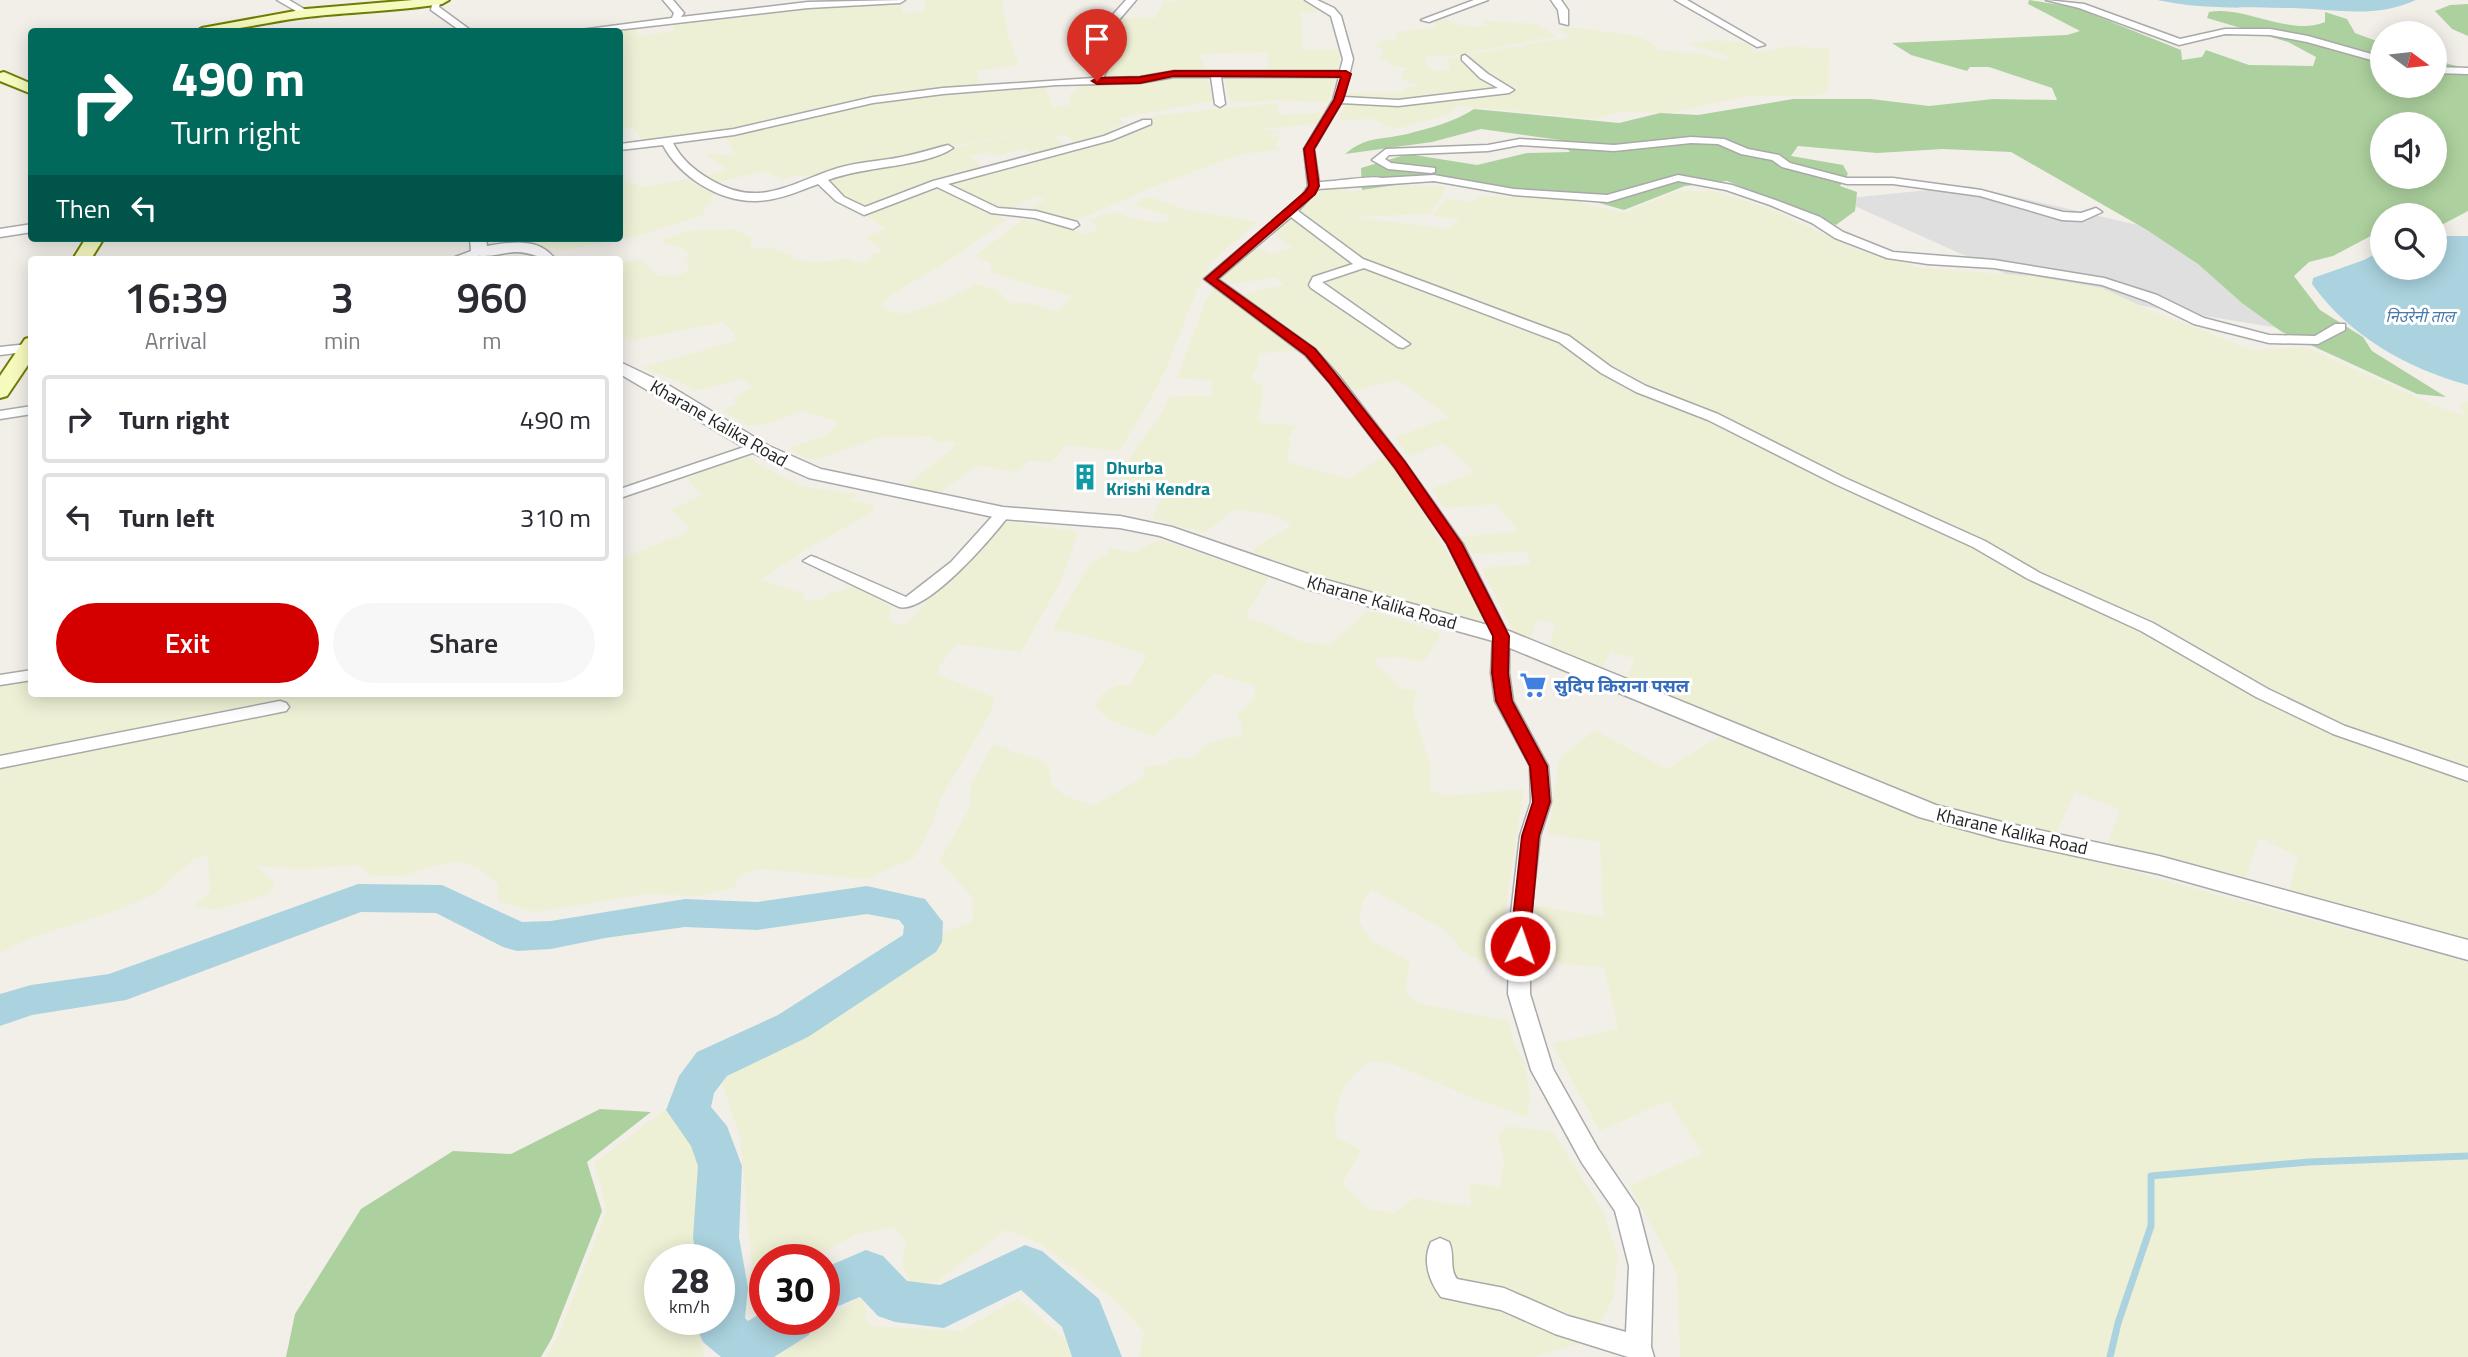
<!DOCTYPE html>
<meta charset="utf-8">
<style>
:root{--surface:#fff;--page:#f7f7f7;--text:#2b2b33;--muted:#7c7c81;--line:#e1e1e2;--accent:#d40000}
body{margin:0;font-family:"Titillium Web","Noto Sans Devanagari",sans-serif;background:var(--page);color:var(--text);height:100vh;display:flex;flex-direction:column;font-size:26px;white-space:nowrap}
*{box-sizing:border-box;margin:0}
p{font-size:23px;color:var(--muted)}
.icon{flex:none;width:38px;height:38px;fill:none;stroke:currentColor;stroke-width:2;stroke-linecap:round;stroke-linejoin:round}
.map{position:relative;flex:1;overflow:hidden}
.side{position:absolute;left:28px;top:256px;width:595px;height:441px;display:flex;flex-direction:column;background:var(--surface);border-radius:7px;box-shadow:0 4px 18px #0003}
.side>*{flex:none}
.banner{position:absolute;left:28px;top:28px;width:595px;height:214px;border-radius:7px;box-shadow:0 4px 18px #0003;background:#00695c;color:#fff;overflow:hidden}
.needle{width:46px;rotate:105deg}
.fabs{position:absolute;left:2370px;top:21px;display:grid;gap:14px}
.fabs a{display:grid;place-items:center;width:77px;height:77px;border-radius:50%;background:var(--surface);box-shadow:0 4px 18px #0003;font-size:35px}
.speed{position:absolute;left:644px;top:1244px;display:flex;gap:14px;font-size:35px;font-weight:700;text-align:center}
.speed>*{display:grid;place-content:center;width:91px;height:91px;border-radius:50%;background:var(--surface);box-shadow:0 4px 18px #0003;line-height:1}
.speed small{font-size:18px;font-weight:400}
.speed .limit{border:10px solid #d22;background:#fff;color:#111}
.pin{position:absolute;display:grid;place-items:center;width:60px;height:60px;color:#fff;margin:-72px -30px;border-radius:50% 50% 50% 0;rotate:-45deg;box-shadow:0 0 7px #0007}
.pin .icon{rotate:45deg}
.me{position:absolute;width:77px;margin:-38px;rotate:3deg;stroke-linejoin:round;filter:drop-shadow(0 0 5px #0008)}
.turn{display:flex;align-items:center;gap:24px;height:147px;padding:0 28px;font-size:32px}
.turn .icon{width:91px;height:91px;stroke-width:2.5}
.turn b{display:block;font-size:49px;line-height:60px}
.then{display:flex;align-items:center;height:66px;padding:0 28px;background:#0003;gap:14px;font-size:26px}
.eta{display:flex;justify-content:space-evenly;align-items:center;height:119px;text-align:center}
.eta b{font-size:42px;font-weight:600;line-height:49px}
.cta{display:flex;gap:14px;margin-top:auto;padding:14px 28px}
.cta a{flex:1;height:80px;border-radius:42px;background:var(--accent);color:#fff;font-size:28px;font-weight:600;line-height:80px;text-align:center}
.cta a+a{background:var(--page);color:var(--text)}
ul{padding:0;list-style:none}
li{display:flex;align-items:center;gap:21px;height:88px;margin:0 14px 10px;padding:0 14px;border:4px solid var(--line);border-radius:7px}
li div{flex:1}
li b{display:block;font-size:26px}
li em{font-style:normal}
.map>svg:first-child{display:block}
</style>
<div class="map">
<svg width="2468" height="1357" viewBox="0 0 2468 1357">
<rect width="100%" height="100%" fill="#f2efe9"/>
<path fill="#e0dfdf" d="M1969,186L2185,236L2291,330L2039,289L1839,199Z"/>
<g fill="#eef0d5">
<path d="M926,0H1002L1008,35L1019,65L977,71L980,86L864,99L738,128L643,141L633,127L620,129V32H583L634,25L638,36L673,31L676,19L796,7L901,2L903,13L924,11Z"/>
<path d="M1185,0H1300L1323,12L1300,13L1302,20V50H1340L1338,72L1267,71L1268,52L1199,54L1207,72L1102,79L1114,58L1120,18H1155L1164,2Z"/>
<path d="M1441,17L1460,25L1481,27L1488,26L1482,22L1488,21L1537,24L1557,36L1459,55L1425,57V64L1434,71L1450,70L1447,60L1452,58L1510,47H1526L1524,44L1533,43L1572,38L1558,28H1581L1637,36L1652,43L1656,47L1655,50L1699,53L1723,60L1730,59L1725,55L1688,44L1714,40L1741,42L1749,44L1754,49L1750,51L1756,53L1789,46L1829,49L1828,91L1825,94L1809,96H1748L1670,113L1617,112L1598,119L1458,106L1451,113L1401,128H1393L1373,119L1338,120L1351,93L1401,92L1406,88L1422,85L1406,82L1400,76L1403,74V71L1410,69L1390,65V61L1380,58L1379,55L1384,54L1382,48L1376,47V45L1380,44L1379,41L1397,40L1395,36L1400,31L1435,28L1434,18Z"/>
<path d="M1223,75L1336,76L1328,103L1279,100L1231,103Z"/>
<path d="M1177,76H1207L1213,101L1120,118L1124,124L1111,128L1116,133L1078,144L1065,135L1054,137L1065,146L1034,155L1024,149L994,156L989,152L970,156L983,168L863,209L856,208L822,180L976,143L1058,127L965,144L820,176H793L783,180L764,171L715,183L703,176L728,170L704,154L735,155L725,135L864,104L938,93L1044,84L1053,107L1070,105L1069,94L1078,92L1077,83L1157,80Z"/>
<path d="M1276,103L1280,115L1322,113L1317,124L1262,129L1283,132L1272,133L1271,136L1281,137L1275,146L1284,148L1283,149L1243,154L1227,159L1153,187L1071,223L1024,212L1045,200L1037,196L1006,211L988,206L945,183L1150,124L1155,120L1151,116Z"/>
<path d="M625,177L626,182L645,187L691,178L718,193L709,197L714,201L703,208L706,214L639,236L562,250L525,244L489,248L487,238H620V178Z"/>
<path d="M1404,185L1445,186L1441,199L1429,214L1354,217L1449,229L1460,220L1432,215L1447,199L1472,202L1481,196L1565,199L1624,213L1678,191H1714L1776,211L1854,249L1921,268L2032,276L2102,288L2152,311L2252,350L2305,347L2441,408L2466,415L2460,407L2465,401L2468,402V949L2287,900L2298,856L2259,838L2243,886L2104,852L2120,810L2075,792L2053,841L1993,833L1626,678L1635,659L1611,652L1602,668L1549,647L1555,624L1537,620L1529,640L1515,635L1481,568L1531,564L1527,552L1473,554L1459,537L1518,531L1496,504L1445,508L1431,489L1475,472L1443,443L1408,457L1396,437L1449,417L1398,380L1354,391L1314,346L1273,319L1243,294L1284,285L1276,277L1232,284L1219,277L1254,245L1270,254L1292,247L1275,235L1292,212L1317,191L1347,188L1349,192Z"/>
<path d="M939,189L1006,220L951,259L891,295L881,305L886,310L906,314L943,301L977,284L997,290L1012,304L1026,302L1055,311L1061,309L1072,296L990,273L992,264L975,256L1022,220L1049,222L1085,234L1095,231L1096,226L1089,220L1114,211L1135,219L1162,223L1168,220L1169,217L1166,215L1134,205L1141,199L1150,197L1184,209L1258,222L1212,261L1198,287L1166,369L1146,408L1119,451L1066,445L1052,462L1028,461L1017,472L977,465L940,493L907,485L951,450L956,443L948,441L938,443L931,436L880,437L816,460L804,457L789,448L826,435L836,427L835,421L802,411L771,423L749,426L722,411L737,404L733,398L752,388L743,379L693,391L683,383L641,368L735,341V334L723,322L636,340L620,339V275L623,274L620,262L640,259L657,276L680,275L688,271L689,263L684,259L690,255L685,249L663,243L665,238L689,231L734,229L752,238L750,242L755,249L772,248L793,256L794,259L818,263L847,258L858,263L871,260L870,255L883,251L867,239V236L885,229L864,215Z"/>
<path d="M1215,287L1296,350L1259,354L1258,364L1251,377L1262,386L1263,396L1258,418L1262,423L1297,425L1288,440L1291,444L1287,454L1288,462L1348,479L1379,459H1390L1471,592L1484,625L1320,578L1252,552L1256,547L1292,525L1276,516L1235,509L1205,533L1153,519L1157,506L1173,484L1120,479L1123,469L1144,436L1154,425L1170,396H1211L1212,381L1177,378L1206,300Z"/>
<path d="M747,456L765,468L805,487L858,494L851,500L873,506L874,511L805,550L761,580L805,594L802,601L823,599L831,592H840L852,586L889,605L892,608L888,618L892,622L906,625L931,596L966,565L1004,521L1079,532L1061,581L1021,652L956,644L939,667L937,674L995,698L990,714L941,798L932,824L914,858L866,879L761,869L740,875L734,888L698,896L647,894L535,912L499,902L498,885L481,870L461,861L433,866L403,876H370L359,865L298,869L255,866L276,884L267,895L217,910L194,906L210,891L208,856L195,858L155,894L109,913L30,938L0,953V685L31,680L32,693H620V559L685,533L690,528L671,510L702,495L686,478Z"/>
<path d="M1162,540L1269,577L1245,617L1268,625L1303,642L1330,645L1365,613L1377,612L1441,633L1428,657L1422,661L1395,657L1377,658L1375,663L1401,689L1417,690L1413,704L1414,714L1431,766L1430,789L1447,796L1524,789L1501,935L1490,966L1462,951L1447,931L1372,890L1363,900L1359,921L1371,940L1410,961L1405,991L1416,1003L1509,1021L1513,1041L1525,1063L1530,1097L1527,1117L1465,1095L1393,1064L1370,1061L1354,1074L1341,1092L1335,1116L1336,1137L1361,1150L1342,1184L1369,1209L1394,1213L1416,1197L1447,1204L1471,1205L1469,1183L1500,1187L1504,1161L1498,1135L1508,1126L1553,1132L1604,1213L1618,1257L1613,1299L1590,1340L1535,1357H1139L1144,1332L1111,1297L1039,1243L1006,1230L936,1282L911,1284L902,1265L906,1240L894,1227L854,1235L810,1260H765V1298L744,1292L752,1266L740,1137L721,1080L860,1000L889,976L924,955L942,933L973,921L972,897L939,861L969,809L971,784L993,744L1044,762L1048,765L1052,785L1065,796L1094,805L1145,776L1144,767L1166,764L1174,758H1194L1205,745L1224,738L1243,736L1240,720L1236,715L1255,698V686L1214,673L1175,717L1153,736L1109,720L1095,707L1103,693L1117,685H1130L1147,655L1084,635L1052,630L1086,570L1092,562L1108,554L1109,548L1135,553L1150,543Z"/>
<path d="M1595,730L1667,769L1726,732L1992,834L2468,962V1357H1680L1677,1273L1630,1186L1702,1153L1668,1101L1600,1131L1552,1044L1618,1028L1604,967L1540,962L1535,906L1603,917L1600,842L1548,834L1559,759Z"/>
<path d="M673,1104L701,1161L691,1260H660V1320H698L704,1357H546L559,1334L607,1210L594,1163Z"/>
<path d="M862,1296L869,1326L961,1331L1018,1298L1066,1340L1071,1357H775Z"/>
</g>
<g fill="#add19e" fill-rule="evenodd">
<path d="M2029,0L2074,7L2181,50L2182,60L2202,57L2206,50L2249,65L2313,66L2316,57L2288,42L2207,18L2209,12C2244,5 2291,37 2325,22V12L2347,19L2355,33L2382,43V86H2434V60L2468,69V211L2434,229V215H2382V230L2333,256L2309,262L2294,276L2320,310L2363,337L2372,351L2446,397L2417,394L2282,332L2242,303L2198,264L2147,230L2011,152L1943,149L1877,153L1798,146L1791,156L1843,165L1848,174L1840,186L1857,192L1855,211L1836,225L1727,181L1685,186L1624,210L1564,193L1528,196L1471,183L1423,181L1362,190L1361,168L1408,154L1477,165L1527,153L1570,152L1560,140L1481,129L1432,142L1345,154C1366,136 1382,140 1407,134C1429,128 1455,122 1474,109L1619,123L1660,113L1698,115L1793,99H1871L1929,106L1993,99L2057,100L2052,88L1989,67H1970L1967,71L1911,55L1892,43L2067,35L2080,31L2028,4ZM2382,124H2434V177H2382Z"/>
<path d="M2468,4V36L2452,29L2435,11L2450,5Z"/>
<path d="M600,1109L651,1112L587,1162L602,1211L552,1338L541,1357H286L295,1314L361,1209L453,1151L511,1154Z"/>
</g>
<g fill="#aad3df">
<path d="M2157,0H2416C2375,19 2335,9 2292,8C2247,7 2202,10 2157,0Z"/>
<path d="M2434,236H2468V385C2408,369 2348,335 2312,284L2313,278L2364,260L2375,254L2382,246V268H2434Z"/>
</g>
<g fill="none" stroke-linecap="round" stroke-linejoin="round">
<path stroke="#aad3df" stroke-width="7" d="M2110,1357L2118,1323L2151,1226V1176L2309,1162L2468,1156"/>
<g fill="#aad3df" fill-rule="evenodd">
<path d="M358,884L442,885L522,922L551,921L685,899L757,902L867,886L925,899L943,922L942,942L936,952L808,1037L727,1076L714,1093L711,1107L727,1126L742,1166L739,1237L748,1288L745,1318L748,1321L765,1311V1320H816L809,1335L774,1357H721L703,1342L696,1327L697,1320H719V1260H696L693,1237L698,1166L691,1146L666,1110L679,1076L697,1052L778,1015L903,935L904,926L899,920L867,914L757,930L685,927L605,938L551,949L517,951L503,947L436,913L361,912L126,1000L32,1015L0,1026V994L31,985L109,974Z"/>
<path d="M1025,1245L1042,1251L1099,1299L1122,1357H1072L1062,1327L1021,1290L944,1328L895,1322L878,1316L860,1297L824,1312V1268L866,1250L883,1256L907,1281L940,1285Z"/>
</g>
<g stroke="#a9a9a9" stroke-width="3">
<g id="minor">
<path d="M277,0H289L311,13L303,15Z"/>
<path d="M433,0H441L439,7L473,32H462L431,10Z"/>
<path d="M663,0H673L684,13L681,17L808,2L905,0L900,3L808,8L599,32H565L672,18L674,13Z"/>
<path d="M1126,0H1136L1119,20L1115,53L1103,78L1140,77L1174,71H1340L1343,59L1331,16L1305,0H1317L1334,8L1341,16L1353,59L1344,97L1398,100L1498,88L1480,78L1462,60V56L1465,55L1488,74L1514,90L1509,93L1398,106L1341,103L1314,149L1319,182C1331,182 1375,175 1381,178L1434,175L1514,189L1607,195L1678,175L1732,185L1778,201L1820,217L1843,232L1893,252L1994,260L2104,278L2157,295L2204,318L2269,335L2315,336L2335,324H2345V330L2318,344L2269,343L2194,324L2147,301L2102,285L1994,268L1928,264L1887,258L1835,238L1812,223L1770,205L1726,190L1678,181L1608,202L1514,195L1434,181L1318,189L1298,211L1363,259L1569,336L1611,367L1646,386L1718,414L1845,478L1985,541L2040,573L2153,623L2268,689L2345,726L2468,768V781L2333,734L2256,697L2141,631L2028,579L1973,547L1835,484L1708,420L1636,392L1601,373L1559,342L1364,268L1322,282L1410,344L1403,348L1398,347L1311,288L1309,285L1313,277L1353,264L1291,217L1218,279L1315,349L1339,376L1405,462L1463,544L1509,636V673L1513,701L1548,766L1551,802L1540,836L1530,922V994L1553,1069L1598,1149L1638,1208L1653,1266L1651,1347L1654,1357H1628L1555,1334L1501,1310L1441,1297C1429,1281 1422,1261 1431,1242L1440,1238L1449,1242C1455,1254 1449,1269 1457,1279L1504,1288L1568,1316L1626,1332L1629,1266L1615,1211L1582,1163L1531,1070L1508,994L1510,922L1520,836L1531,802L1530,766L1495,701L1491,673L1493,636L1447,544L1395,468L1329,382L1305,355L1204,279L1302,196L1308,186L1304,149L1333,100L1339,77H1221L1225,104L1220,107L1215,104L1211,77H1174L1140,83L1057,85L943,94L873,103L734,135L673,143C681,159 695,171 711,180C760,209 790,183 838,168C858,162 881,161 901,157C917,154 932,149 948,145L953,148C926,167 863,166 828,180L844,197L865,207L933,181L1104,136L1143,120H1151V124L1112,140L948,184L998,208L1036,211L1077,222L1079,225L1073,229L1035,218L991,213L937,187L864,215L836,201L818,184C799,191 777,201 756,201C719,202 679,176 663,145L620,150V144L734,129L873,97L943,88L1093,78L1105,53L1109,19Z"/>
<path d="M1474,0H1488L1429,22L1421,20Z"/>
<path d="M1551,0H1561L1568,10V25L1560,23L1558,10Z"/>
<path d="M1675,0H1687L1765,45L1757,47Z"/>
<path d="M2046,0L2084,4L2180,39L2225,29H2270L2308,36L2382,57V63L2307,42L2270,35L2225,34L2179,45L2079,8Z"/>
<path d="M2434,67L2468,68V74L2434,73Z"/>
<path d="M1691,137L1724,139L1748,149L1779,155L1790,163L1847,178H1893L1981,190L2063,212L2081,213L2096,208L2102,212L2082,221L2062,220L1980,196L1893,184H1847L1782,167L1772,160L1741,154L1718,144L1691,143L1614,151L1520,145L1488,151L1389,155L1385,159L1391,163L1435,168V172L1431,173L1388,169L1372,160L1386,149L1488,145L1520,139L1614,145Z"/>
<path d="M32,224V232L0,237V229Z"/>
<path d="M479,248L485,252C475,260 462,259 450,259Z"/>
<path d="M28,344L32,345V351L0,355V347Z"/>
<path d="M32,406V414L0,419V411Z"/>
<path d="M756,443L763,447L761,450L620,498V489Z"/>
<path d="M1003,508L1011,513C994,535 928,614 899,607L803,561L811,556L817,558L906,597L951,562L998,510Z"/>
<path d="M32,670V680L0,685V675Z"/>
<path d="M280,701L286,703L289,707L286,711L0,768V756Z"/>
</g>
</g>
<g stroke="#a9a9a9" stroke-width="3">
<g id="tertiary">
<path d="M470,238H486L487,246C511,242 539,237 555,259C540,259 531,252 516,252C502,252 481,261 471,252Z"/>
<path d="M620,362L670,386L769,446L821,469L1003,507L1120,516L1172,527L1323,579L1509,631L1936,805L2002,822L2159,856L2468,940V960L2159,874L2002,840L1919,817L1493,641L1307,589L1160,536L1120,528L1003,519L809,478L755,454L620,374Z"/>
</g>
</g>
<g stroke="#707d05" stroke-width="4">
<g id="secondary">
<path d="M413,0H449L442,4C397,11 352,12 307,17C269,21 235,32 195,32L202,28L306,9Z"/>
<path d="M4,72L32,84V94L0,81V73Z"/>
<path d="M86,238H104L91,259H73Z"/>
<path d="M32,337V359L7,396L0,398V376L25,339Z"/>
</g>
</g>
<use href="#minor" fill="#fff" fill-rule="evenodd"/>
<use href="#tertiary" fill="#fff" fill-rule="evenodd"/>
<use href="#secondary" fill="#f7fabf" fill-rule="evenodd"/>
</g>
<path fill="#d40000" stroke="#8a0000" stroke-width="2" d="M1174,71H1346L1351,74L1343,100L1314,149L1319,186L1315,194L1217,279L1315,349L1338,377L1405,462L1462,544L1509,636L1508,673L1512,701L1547,766L1550,802L1539,836L1529,946L1527,951H1513L1510,946L1522,836L1533,802L1530,766L1496,701L1492,673L1493,636L1447,544L1395,468L1329,382L1306,355L1205,279L1305,192L1309,186L1304,149L1334,100L1341,77L1174,76L1140,83L1097,84L1092,81L1097,78L1140,77Z"/>
<defs>
<g id="building-bare" transform="scale(2.1)"><path d="M-4-6H4V6H1V3H-1V6H-4ZM-2.5-4.3h1.7v1.8h-1.7ZM.8-4.3h1.7v1.8H.8ZM-2.5-1h1.7V.8h-1.7ZM.8-1h1.7V.8H.8Z" fill="#0f9aa8" stroke="#fff" stroke-width="2.5" paint-order="stroke"/></g>
<g id="supermarket-bare" transform="scale(2.1)"><path d="M-6-5.5h2.5l.6 2H6L4.5 2H-2.5L-4.4-4H-6ZM-1.5 3.2a1.3 1.3 0 1 0 .1 0ZM3 3.2a1.3 1.3 0 1 0 .1 0Z" fill="#3f7fe0" stroke="#fff" stroke-width="2.5" paint-order="stroke"/></g>
</defs>
<g fill-rule="evenodd">
<use href="#building-bare" x="1085" y="477"/>
<use href="#supermarket-bare" x="1533" y="685"/>
</g>
<g text-anchor="middle" dominant-baseline="central" stroke-width="6" stroke-linejoin="round" paint-order="stroke">
<g font-size="16" font-style="italic" fill="#4a7aab" stroke="#fff">
<text x="2420" y="316">निउरेनी ताल</text>
</g>
<g font-size="18" fill="#222" stroke="#fff">
<text transform="translate(719 423) rotate(30)">Kharane Kalika Road</text>
<text transform="translate(1382 602) rotate(16)">Kharane Kalika Road</text>
<text transform="translate(2012 831) rotate(13)">Kharane Kalika Road</text>
</g>
<g font-size="18" font-weight="bold" fill="#0d838f" stroke="#fff" text-anchor="start">
<text x="1106" y="467">Dhurba<tspan x="1106" dy="21">Krishi Kendra</tspan></text>
</g>
<g font-size="18" font-weight="bold" fill="#366cbe" stroke="#fff" text-anchor="start">
<text x="1554" y="685">सुदिप किराना पसल</text>
</g>
</g>
</svg>
<div class="fabs">
<a><svg class="needle" viewBox="-14 -14 28 28"><path d="M0-13l5 13h-10z" fill="#e53935"/><path d="M0 13l5-13h-10z" fill="#7c7c81"/></svg></a>
<a><svg class="icon" aria-label="sound" viewBox="0 0 24 24"><path d="M4 9h4l5-4v14l-5-4H4zM17 9q2 3 0 6"/></svg></a>
<a><svg class="icon" aria-label="search" viewBox="0 0 24 24"><circle cx="10" cy="10" r="6"/><path d="M15 15l6 6"/></svg></a>
</div>
<div class="speed"><div>28<small>km/h</small></div><div class="limit">30</div></div>
<div class="pin" style="left:1097px;top:81px;background:#d93025"><svg class="icon" aria-label="arrive" viewBox="0 0 24 24"><path d="M6 21V4h12l-3 4 3 4H6"/></svg></div>
<svg class="me" style="left:1520px;top:946px" viewBox="-20 -20 40 40"><circle r="17" fill="#d40000" stroke="#fff" stroke-width="3"/><path d="M0-11L8 9 0 5-8 9z" fill="#fff"/></svg>
<div class="banner">
<div class="turn"><svg class="icon" aria-label="right" viewBox="0 0 24 24"><path d="M7 20v-9h11M14 6l5 5-5 5"/></svg><div><b>490 m</b>Turn right</div></div>
<div class="then">Then<svg class="icon" aria-label="left" viewBox="0 0 24 24"><path d="M17 20v-9H6M10 6l-5 5 5 5"/></svg></div>
</div>
<section class="side">
<div class="eta">
<div><b>16:39</b><p>Arrival</p></div>
<div><b>3</b><p>min</p></div>
<div><b>960</b><p>m</p></div>
</div>
<ul>
<li><svg class="icon" aria-label="right" viewBox="0 0 24 24"><path d="M7 20v-9h11M14 6l5 5-5 5"/></svg><div><b>Turn right</b></div><em>490 m</em></li>
<li><svg class="icon" aria-label="left" viewBox="0 0 24 24"><path d="M17 20v-9H6M10 6l-5 5 5 5"/></svg><div><b>Turn left</b></div><em>310 m</em></li>
</ul>
<div class="cta"><a>Exit</a><a>Share</a></div>
</section>
</div>
